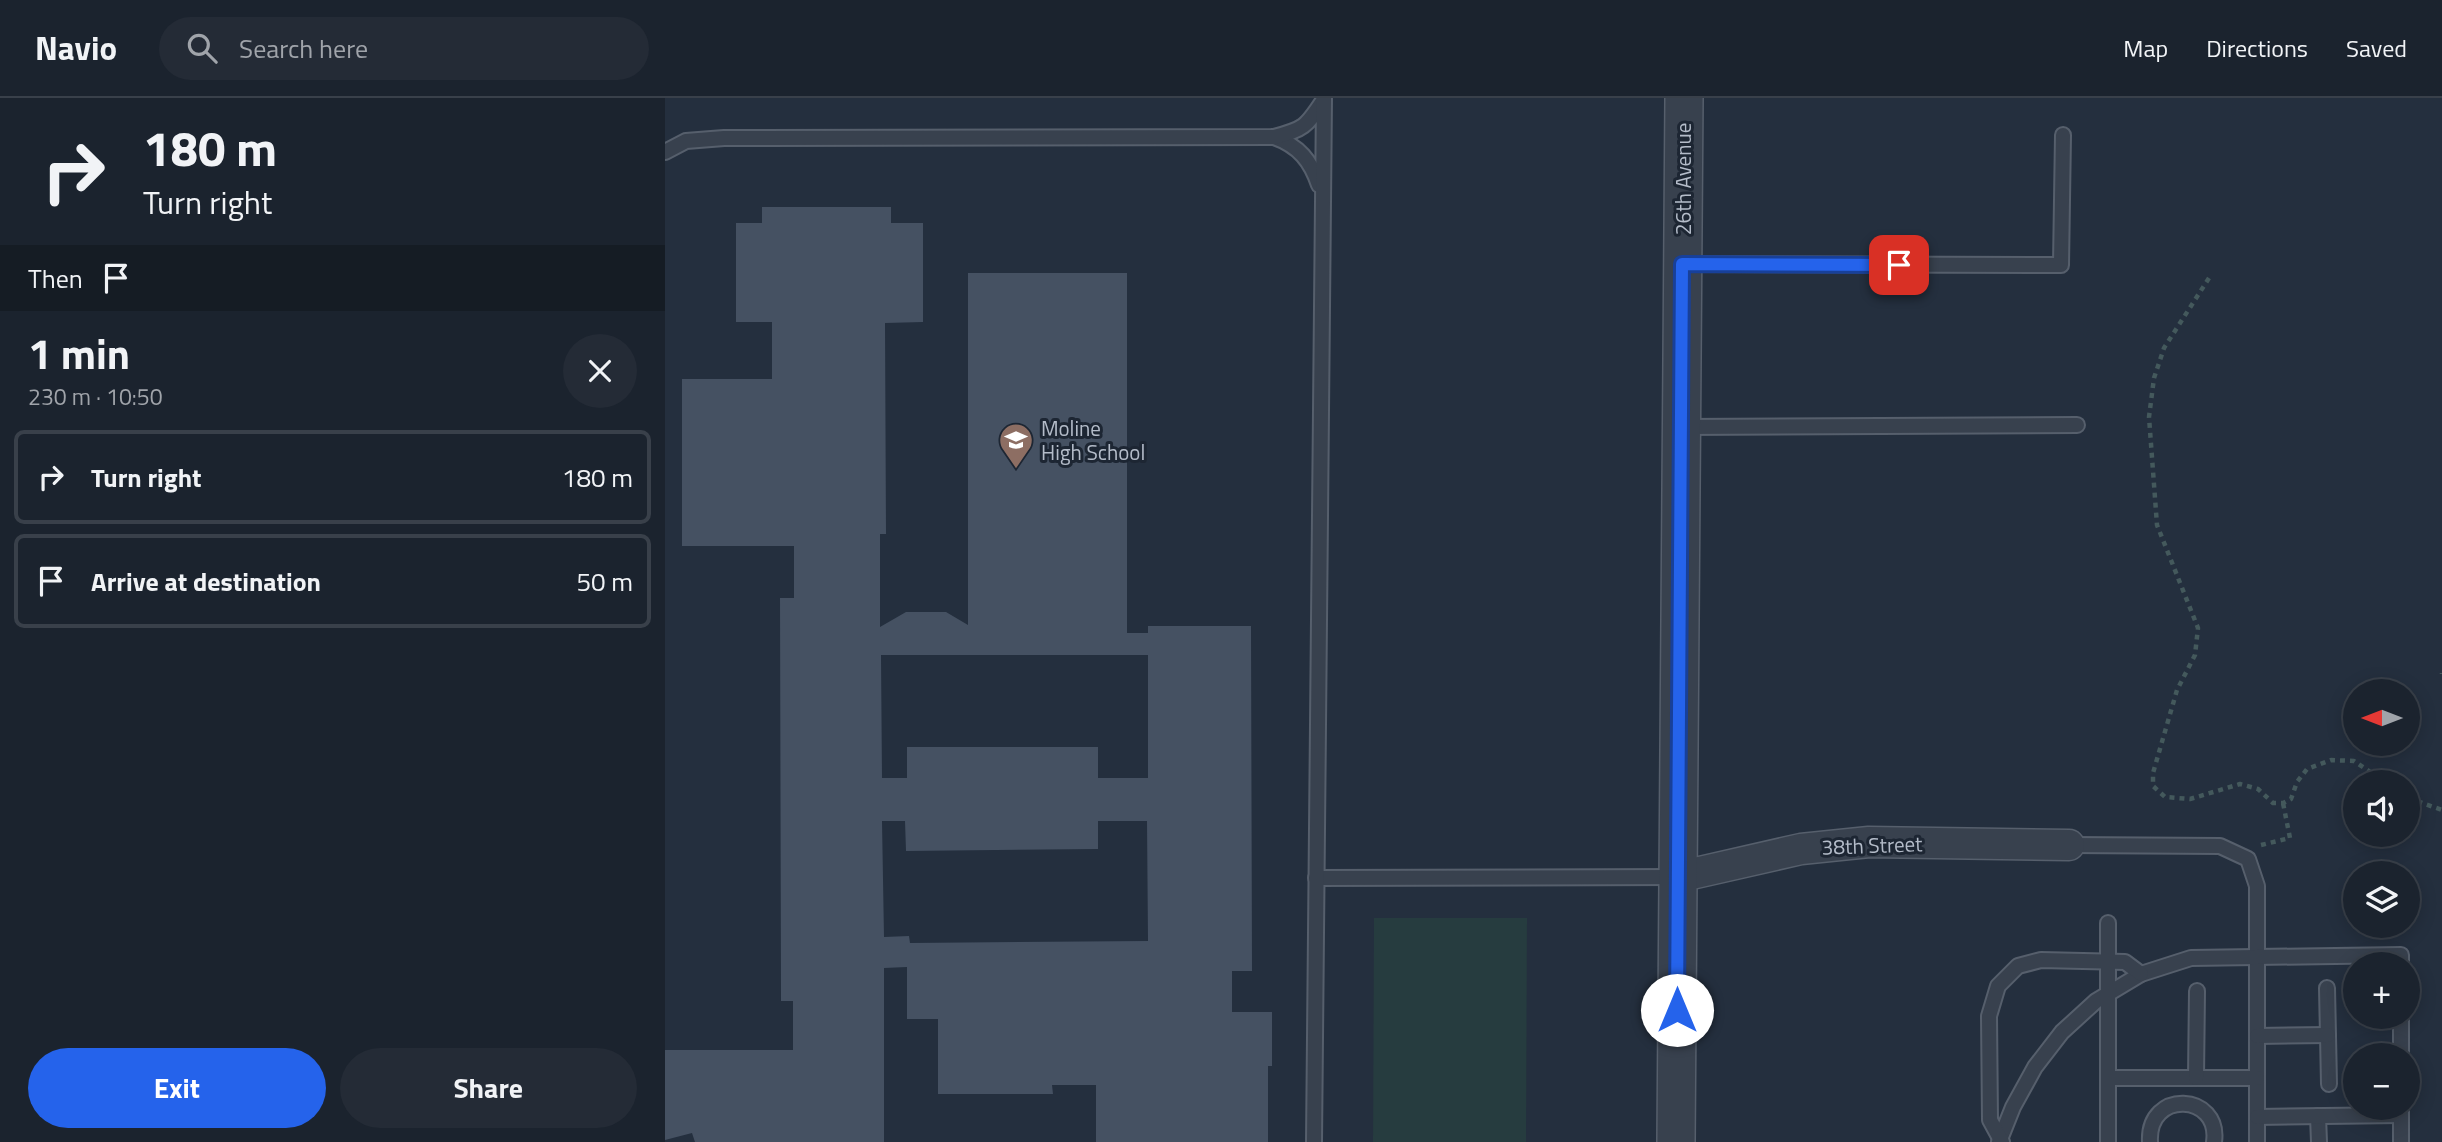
<!DOCTYPE html>
<meta charset="utf-8">
<style>
:root{--surface:#1b232e;--page:#242b36;--text:#f1f3f6;--muted:#a0a4aa;--line:#39404a;--accent:#2563eb}
body{margin:0;font-family:"Titillium Web",sans-serif;background:var(--page);color:var(--text);height:100vh;display:flex;flex-direction:column;font-size:26px;white-space:nowrap}
*{box-sizing:border-box;margin:0}
p{font-size:23px;color:var(--muted)}
.icon{flex:none;width:38px;height:38px;fill:none;stroke:currentColor;stroke-width:2;stroke-linecap:round;stroke-linejoin:round}
.map{position:relative;flex:1;overflow:hidden}
.panel{display:flex;flex-direction:column;background:var(--surface);width:665px}
.panel>*{flex:none}
.banner{background:#1b232e;color:var(--text);overflow:hidden}
.needle{width:46px;rotate:270deg}
.controls{position:absolute;left:1678px;top:581px;display:grid;gap:14px}
.controls a{display:grid;place-items:center;width:77px;height:77px;border-radius:50%;background:var(--surface);box-shadow:0 4px 18px #0003,0 0 0 2px var(--line);font-size:35px}
.pin{position:absolute;display:grid;place-items:center;width:60px;height:60px;color:#fff;margin:-30px;border-radius:14px;box-shadow:0 4px 10px #0006}
.me{position:absolute;width:77px;margin:-38px;rotate:0deg;stroke-linejoin:round;filter:drop-shadow(0 0 5px #0008)}
.turn{display:flex;align-items:center;gap:24px;height:147px;padding:0 28px;font-size:32px}
.turn .icon{width:91px;height:91px;stroke-width:2.5}
.turn b{display:block;font-size:49px;line-height:60px}
.then{display:flex;align-items:center;height:66px;padding:0 28px;background:#0003;gap:14px;font-size:26px}
.round{display:grid;place-items:center;flex:none;width:74px;height:74px;border-radius:37px;background:var(--page)}
.headline{display:flex;align-items:center;justify-content:space-between;height:119px;padding:0 28px}
h1{font-size:42px;font-weight:700;line-height:52px}
.button{display:flex;gap:14px;margin-top:auto;padding:14px 28px}
.button a{flex:1;height:80px;border-radius:42px;background:var(--accent);color:#fff;font-size:28px;font-weight:700;line-height:80px;text-align:center}
.button a+a{background:var(--page);color:var(--text)}
ul{padding:0;list-style:none}
li{display:flex;align-items:center;gap:21px;height:94px;margin:0 14px 10px;padding:0 14px;border:4px solid var(--line);border-radius:10px}
li div{flex:1}
li b{display:block;font-size:26px}
li em{font-style:normal}
header{display:flex;align-items:center;gap:42px;box-sizing:border-box;height:98px;padding:0 35px;background:var(--surface);border-bottom:2px solid var(--line)}
header strong{font-size:33px}
nav{display:flex;gap:38px;margin-inline-start:auto;font-size:24px}
.search{width:490px;height:63px;background:var(--page);display:flex;align-items:center;gap:18px;box-sizing:border-box;padding:0 24px;border-radius:38px;color:var(--muted);font-size:26px}
main{display:flex;flex:1;min-height:0}
.map>svg:first-child{display:block}
</style>
<header>
<strong>Navio</strong>
<div class="search"><svg class="icon" aria-label="search" viewBox="0 0 24 24"><circle cx="10" cy="10" r="6"/><path d="M15 15l6 6"/></svg>Search here</div>
<nav><a>Map</a><a>Directions</a><a>Saved</a></nav>
</header>
<main>
<section class="panel">
<div class="banner">
<div class="turn"><svg class="icon" aria-label="right" viewBox="0 0 24 24"><path d="M7 20v-9h11M14 6l5 5-5 5"/></svg><div><b>180 m</b>Turn right</div></div>
<div class="then">Then<svg class="icon" aria-label="arrive" viewBox="0 0 24 24"><path d="M6 21V4h12l-3 4 3 4H6"/></svg></div>
</div>
<div class="headline"><div><h1>1 min</h1><p>230 m · 10:50</p></div><a class="round"><svg class="icon" aria-label="close" viewBox="0 0 24 24"><path d="M6 6l12 12M18 6L6 18"/></svg></a></div>
<ul>
<li><svg class="icon" aria-label="right" viewBox="0 0 24 24"><path d="M7 20v-9h11M14 6l5 5-5 5"/></svg><div><b>Turn right</b></div><em>180 m</em></li>
<li><svg class="icon" aria-label="arrive" viewBox="0 0 24 24"><path d="M6 21V4h12l-3 4 3 4H6"/></svg><div><b>Arrive at destination</b></div><em>50 m</em></li>
</ul>
<div class="button"><a>Exit</a><a>Share</a></div>
</section>
<div class="map">
<svg width="1777" height="1044" viewBox="0 0 1777 1044">
<rect width="100%" height="100%" fill="#242f3e"/>
<path fill="#263c3f" d="M709,820H862L861,1044H708Z"/>
<path fill="#455162" fill-rule="evenodd" d="M97,109H226V125H258V224L220,225L221,436H215V529L241,514H281L303,527V175H462V535H483V528H586L587,873H567V914H607V968H603V1044H431V987H387L388,996H273V921H242V869L219,870V1044H30L27,1035L0,1042V952H128V903H116L115,500H129V448H17V281H107V224H71V125H97ZM216,557H483V680H433V649H242V680H217ZM217,723H240L241,753L433,751V723H482L483,843L245,845L244,838L219,839Z"/>
<g fill="none" stroke-linecap="round" stroke-linejoin="round">
<g stroke="#565f6c" stroke-width="18">
<g id="service">
<path d="M609,39C634,48 646,63 654,87"/>
<path d="M0,54L21,43L59,40L609,39C639,31 641,29 658,3"/>
<path d="M1019,166L1396,167L1398,37"/>
<path d="M1017,329L1412,327"/>
<path d="M1404,747L1555,748L1583,761L1592,788V1044"/>
<path d="M651,780L1013,779"/>
<path d="M1662,890L1664,986"/>
<path d="M1736,919V957"/>
<path d="M1592,938L1663,937"/>
<path d="M1443,980H1592"/>
<path d="M1531,980L1532,893"/>
<path d="M1653,1018L1654,1044"/>
<path d="M1592,1019L1736,1017"/>
<path d="M649,1044L659,0"/>
<path d="M1334,1044L1348,1009L1370,969L1397,934L1431,903L1476,876L1526,860L1736,857V866"/>
<path d="M1337,1044L1325,1022L1324,918L1333,888L1353,868L1376,862L1460,864L1476,876"/>
<path d="M1443,1044V825"/>
<path d="M1485,1044C1482,991 1556,995 1549,1044"/>
<path d="M1736,1044V1010"/>
</g>
</g>
<g stroke="#565f6c" stroke-width="33">
<path id="minor" d="M1013,779L1136,751L1204,744L1404,747"/>
</g>
<g stroke="#565f6c" stroke-width="40">
<path id="tertiary" d="M1011,1044L1019,0"/>
</g>
<g stroke="#44595c" stroke-width="4.5" stroke-dasharray="5 5" stroke-linecap="butt">
<path d="M1544,180L1499,250L1489,280L1484,319L1492,427L1533,530L1530,557L1512,592L1488,675V688L1500,699L1525,701L1575,686L1593,691L1608,705H1618L1626,701L1632,684L1642,671L1666,662L1689,663L1720,684"/>
<path d="M1777,575V576"/>
<path d="M1743,700L1777,712"/>
<path d="M1596,747L1625,740L1618,705"/>
</g>
<use href="#service" stroke="#38414e" stroke-width="14"/>
<use href="#minor" stroke="#38414e" stroke-width="30"/>
<use href="#tertiary" stroke="#38414e" stroke-width="37"/>
</g>
<g fill="none" stroke-linecap="round" stroke-linejoin="round">
<g stroke="#184099" stroke-width="18">
<path id="route" d="M1012,912L1017,166L1234,167"/>
</g>
<use href="#route" stroke="#2563eb" stroke-width="12"/>
</g>
<defs>
<g id="school-pin" transform="scale(1.75)"><path d="M0 17L-7.5 6A9.5 9.5 0 1 1 7.5 6Z" fill="#8d6e63" stroke="#1d2633"/><path d="M0-5L7-2L0 1L-7-2ZM-4 1L0 2.5L4 1V4Q0 6-4 4Z" fill="#fff"/></g>
</defs>
<g fill-rule="evenodd">
<use href="#school-pin" x="351" y="342"/>
</g>
<g text-anchor="middle" dominant-baseline="central" stroke-width="6" stroke-linejoin="round" paint-order="stroke">
<g font-size="21" fill="#b4bcc9" stroke="#1d2633">
<text transform="translate(1018 81) rotate(-90)">26th Avenue</text>
<text transform="translate(1207 747) rotate(-2)">38th Street</text>
</g>
<g font-size="21" fill="#b4bcc9" stroke="#1d2633" text-anchor="start">
<text x="376" y="330">Moline<tspan x="376" dy="24">High School</tspan></text>
</g>
</g>
</svg>
<div class="controls">
<a><svg class="needle" viewBox="-14 -14 28 28"><path d="M0-13l5 13h-10z" fill="#e53935"/><path d="M0 13l5-13h-10z" fill="#a0a4aa"/></svg></a>
<a><svg class="icon" aria-label="sound" viewBox="0 0 24 24"><path d="M4 9h4l5-4v14l-5-4H4zM17 9q2 3 0 6"/></svg></a>
<a><svg class="icon" aria-label="layers" viewBox="0 0 24 24"><path d="M12 4l9 5-9 5-9-5zM3 14l9 5 9-5"/></svg></a>
<a>+</a>
<a>−</a>
</div>
<div class="pin" style="left:1234px;top:167px;background:#d93025"><svg class="icon" aria-label="arrive" viewBox="0 0 24 24"><path d="M6 21V4h12l-3 4 3 4H6"/></svg></div>
<svg class="me" style="left:1012px;top:912px" viewBox="-20 -20 40 40"><circle r="19" fill="#fff"/><path d="M0-13L10 11 0 6-10 11z" fill="#2563eb"/></svg>
</div>
</main>
